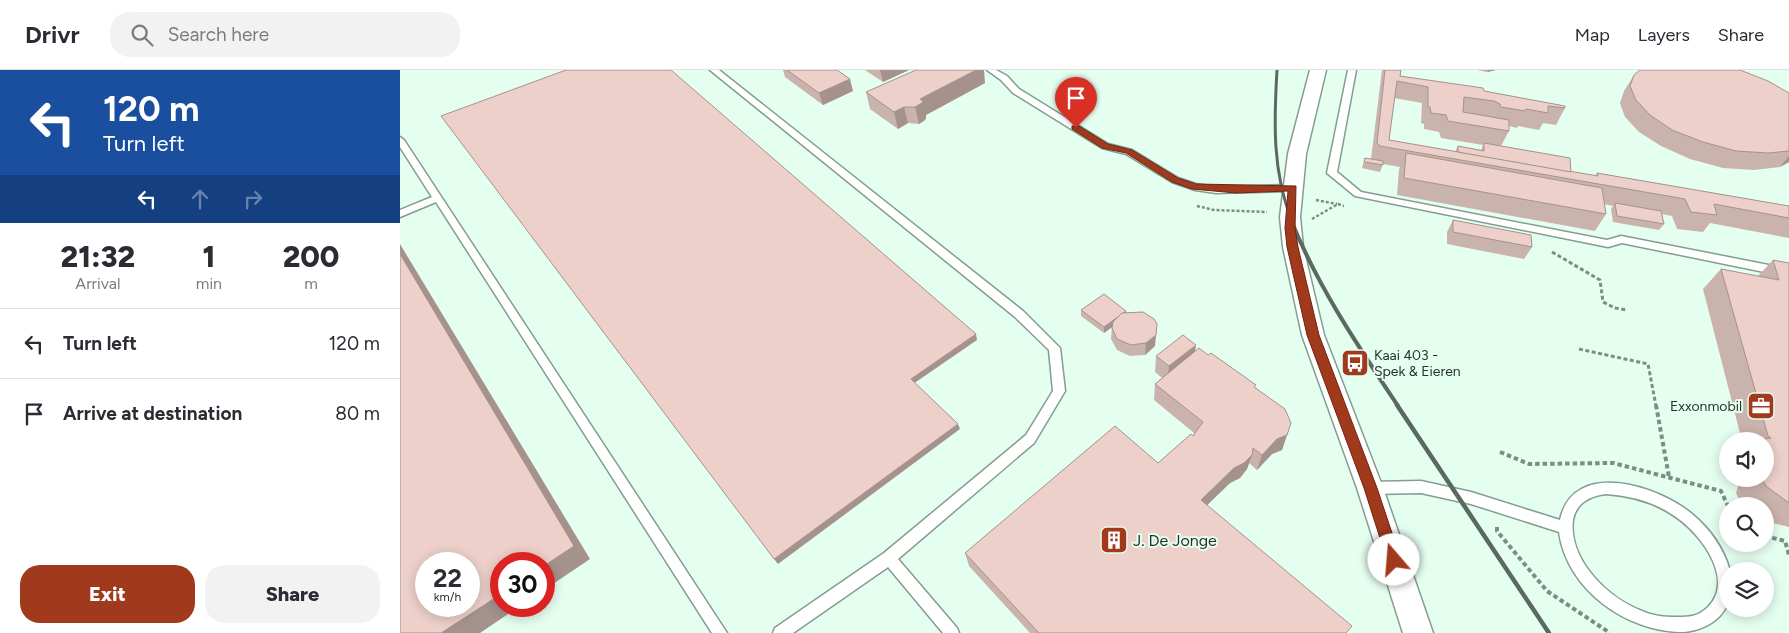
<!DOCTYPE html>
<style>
:root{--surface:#fff;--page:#f2f2f3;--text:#2b2b33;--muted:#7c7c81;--line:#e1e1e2;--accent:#a1391d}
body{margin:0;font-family:Figtree,sans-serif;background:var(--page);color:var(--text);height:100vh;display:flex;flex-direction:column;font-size:19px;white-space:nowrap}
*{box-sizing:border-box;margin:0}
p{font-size:16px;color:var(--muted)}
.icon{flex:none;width:28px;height:28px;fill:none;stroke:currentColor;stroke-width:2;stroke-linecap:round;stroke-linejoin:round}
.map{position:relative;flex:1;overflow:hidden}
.drawer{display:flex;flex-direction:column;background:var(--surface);width:400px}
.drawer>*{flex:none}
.guide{background:#1a4fa0;color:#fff;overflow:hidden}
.tools{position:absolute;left:1319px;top:362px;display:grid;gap:10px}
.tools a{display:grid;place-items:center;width:55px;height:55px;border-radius:50%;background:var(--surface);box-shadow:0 2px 12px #0003;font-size:25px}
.speed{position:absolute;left:15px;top:482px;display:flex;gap:10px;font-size:25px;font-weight:700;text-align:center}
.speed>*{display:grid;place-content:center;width:65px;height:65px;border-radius:50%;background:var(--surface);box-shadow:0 2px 12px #0003;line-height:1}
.speed small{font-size:12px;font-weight:400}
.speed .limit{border:8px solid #d22;background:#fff;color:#111}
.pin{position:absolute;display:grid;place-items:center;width:42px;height:42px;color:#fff;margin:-51px -21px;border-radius:50% 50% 50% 0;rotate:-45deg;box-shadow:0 0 5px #0007}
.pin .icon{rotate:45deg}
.me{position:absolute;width:55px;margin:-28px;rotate:342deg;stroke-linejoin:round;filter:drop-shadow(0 0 4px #0008)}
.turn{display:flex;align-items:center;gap:18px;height:105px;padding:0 20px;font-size:22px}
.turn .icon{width:65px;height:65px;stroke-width:2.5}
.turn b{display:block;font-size:35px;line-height:42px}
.lanes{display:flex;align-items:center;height:48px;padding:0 20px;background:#0003;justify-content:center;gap:25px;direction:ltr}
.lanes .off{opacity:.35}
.eta{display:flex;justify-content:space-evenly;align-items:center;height:85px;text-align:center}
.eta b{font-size:30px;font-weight:800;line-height:35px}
.cta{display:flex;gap:10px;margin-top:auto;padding:10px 20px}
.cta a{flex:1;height:58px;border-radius:20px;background:var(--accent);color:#fff;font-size:20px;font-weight:800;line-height:58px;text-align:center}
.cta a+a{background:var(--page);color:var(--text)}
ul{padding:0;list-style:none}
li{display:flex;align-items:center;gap:15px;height:70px;padding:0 20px;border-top:1px solid var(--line)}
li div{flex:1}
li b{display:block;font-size:19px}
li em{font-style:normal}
header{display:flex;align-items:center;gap:30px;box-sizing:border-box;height:70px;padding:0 25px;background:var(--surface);border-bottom:1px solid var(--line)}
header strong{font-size:24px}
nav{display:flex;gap:28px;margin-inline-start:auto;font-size:18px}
.search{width:350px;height:45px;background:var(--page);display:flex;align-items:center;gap:12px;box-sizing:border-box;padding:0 18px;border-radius:20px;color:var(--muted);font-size:19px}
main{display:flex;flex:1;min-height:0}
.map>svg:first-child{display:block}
</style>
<header>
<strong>Drivr</strong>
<div class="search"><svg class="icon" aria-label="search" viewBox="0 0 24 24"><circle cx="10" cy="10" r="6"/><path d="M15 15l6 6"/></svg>Search here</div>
<nav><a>Map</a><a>Layers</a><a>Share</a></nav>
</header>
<main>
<section class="drawer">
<div class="guide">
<div class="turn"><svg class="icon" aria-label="left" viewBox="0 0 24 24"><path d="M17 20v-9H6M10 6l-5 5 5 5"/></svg><div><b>120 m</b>Turn left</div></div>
<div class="lanes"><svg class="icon" aria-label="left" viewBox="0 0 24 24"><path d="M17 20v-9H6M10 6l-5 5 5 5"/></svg><svg class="icon off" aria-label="ahead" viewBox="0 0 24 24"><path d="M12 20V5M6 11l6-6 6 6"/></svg><svg class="icon off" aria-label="right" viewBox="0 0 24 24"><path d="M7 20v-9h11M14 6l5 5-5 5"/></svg></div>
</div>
<div class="eta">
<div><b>21:32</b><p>Arrival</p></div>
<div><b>1</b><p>min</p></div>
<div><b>200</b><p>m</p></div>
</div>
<ul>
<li><svg class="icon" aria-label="left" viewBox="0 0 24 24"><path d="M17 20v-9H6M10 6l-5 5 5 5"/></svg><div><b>Turn left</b></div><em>120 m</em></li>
<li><svg class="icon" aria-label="arrive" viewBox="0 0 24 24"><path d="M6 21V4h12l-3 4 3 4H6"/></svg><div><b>Arrive at destination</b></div><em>80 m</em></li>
</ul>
<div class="cta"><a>Exit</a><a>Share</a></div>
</section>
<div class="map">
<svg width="1389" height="563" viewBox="0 0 1389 563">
<rect width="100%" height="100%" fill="#e4fef0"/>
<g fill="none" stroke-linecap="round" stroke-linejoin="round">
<g stroke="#849d90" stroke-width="3">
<g id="lane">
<path d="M310,0H319L623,241L660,278L665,321L634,373L498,489L557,558L559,563H543L488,497L393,563H373L375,558L484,483L626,365L653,321L649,280L615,247Z"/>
<path d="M587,0H596L607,6L619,19L708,74L732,80L778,108L796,114L816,117L893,115L898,118L893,121L816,123L795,120L772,112L726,84L702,78L613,23L601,10Z"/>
<path d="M948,0H956L937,102L961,122L1207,170L1221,166L1389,199V207L1222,173L1208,177L955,126L927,103Z"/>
<path d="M0,67L4,70L327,563H312L36,132L0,147V140L32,127L0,77Z"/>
<path d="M1021,411L1071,422L1160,450C1173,388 1259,416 1292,444C1310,459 1324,479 1330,501H1328L1327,535C1320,552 1300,561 1283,562C1227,562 1167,520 1159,462L1071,434L1021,423L970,424L965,422L964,418L965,414L970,412ZM1206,424C1234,426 1258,433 1280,450C1304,468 1334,511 1308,537C1298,547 1289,547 1276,547C1265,547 1253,546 1242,541C1208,528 1168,490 1173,450C1176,433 1190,426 1206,424Z"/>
</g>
</g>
<g stroke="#849d90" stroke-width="3">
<path id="street" d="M910,0H926L906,84L900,147L903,177L924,265L983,418L1033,563H1003L957,418L902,265L883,177L880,147L888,84Z"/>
</g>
<g stroke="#7c8d84" stroke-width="2.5" stroke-dasharray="3 2" stroke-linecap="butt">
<path d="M916,130L937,134"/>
<path d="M797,136L814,140L867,142"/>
<path d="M912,149L938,134L944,136"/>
</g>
<g stroke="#7c8d84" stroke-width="3" stroke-dasharray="4 2.5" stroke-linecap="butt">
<path d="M1152,182L1200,210L1203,232L1215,238L1227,240"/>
<path d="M1179,279L1248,294L1256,336"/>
</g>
<g stroke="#7c8d84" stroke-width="4" stroke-dasharray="4.5 3" stroke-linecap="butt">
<path d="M1256,335L1269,407"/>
<path d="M1100,382L1129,394L1213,393L1321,421L1328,436"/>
<path d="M1097,457V461L1147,521L1210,563"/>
<path d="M1365,466L1385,471L1389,485"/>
</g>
<use href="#lane" fill="#fff" fill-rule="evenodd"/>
<use href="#street" fill="#fff" fill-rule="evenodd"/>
<path stroke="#5b6961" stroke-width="3" d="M877,0C874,51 872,102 892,151"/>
<path stroke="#5b6961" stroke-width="4" d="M891,150C918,217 958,276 998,336"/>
<path stroke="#5b6961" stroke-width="4.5" d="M997,335L1149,563"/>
</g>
<g fill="#cbb3ad" fill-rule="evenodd">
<path d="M383,0H437L453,21L423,35L385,7Z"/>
<path d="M465,0H509L483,12Z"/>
<path d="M982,0H1001L1000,6L1084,21L1165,38L1156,55L1143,53L1139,60L1118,56L1117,58L1109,56V61L1101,76L1171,102L1195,106L1197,103L1389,136V168L1310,153L1303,162L1277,159L1272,146L1262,144L1264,154L1259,160L1213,152L1211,139L1213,136L1204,134L1206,144L1195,161L997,125L999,100L1000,97L983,94L980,102L962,98L965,88L971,89ZM994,28L1022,33L1021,53L1024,54V59L1039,62L1041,68L1083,75L1081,80L1058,76L1055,82L989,70Z"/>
<path d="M1077,0H1096L1087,2Z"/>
<path d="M1234,5L1389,23V92L1380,97L1354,100L1323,98L1290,89L1261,76L1239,62L1225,47L1220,33L1224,21Z"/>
<path d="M585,13L526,45V48L525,50L519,54L508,53L498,59L470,39L466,22Z"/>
<path d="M1053,150L1132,177L1124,189L1047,174V162Z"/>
<path d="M1373,190L1389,193V457L1365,451V436H1345L1341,433L1336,423L1338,416L1344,411V409H1365V371H1342L1303,219L1321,199L1358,206Z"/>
<path d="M681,240L726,243L755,276L745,285L730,286L717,280L711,269L712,257L704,263L681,246Z"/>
<path d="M795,281L808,285L855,318L891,353L882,380L872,384L857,400L849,393L847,399L840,408L830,413L807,435L946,563H630L569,496L565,483L758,393L793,366L794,363L754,330L755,314L762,308L755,302L756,286Z"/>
</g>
<g fill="#a5928d">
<path d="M480,0H509L483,12Z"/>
<path d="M576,0H584L585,13L526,45V48L525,50L519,54L515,37L520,29Z"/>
<path d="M1088,0H1096L1087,2Z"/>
<path d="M450,9L453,21L423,35L419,23Z"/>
<path d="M504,37L508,53L498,59L494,42Z"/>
<path d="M1389,86V92L1380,97Z"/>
<path d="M0,174L190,489L144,520V496L0,184Z"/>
<path d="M726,241V247L704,263V257Z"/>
<path d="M576,264L577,270L513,314L511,309Z"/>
<path d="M756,265L755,276L745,285L746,273Z"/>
<path d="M796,275L794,291L767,312L769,296Z"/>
<path d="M558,354L560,359L378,494L374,489Z"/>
<path d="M887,365L882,380L872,384L857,400L862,385L877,369Z"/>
<path d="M852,385L847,399L840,408L830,413L798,444L801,430L834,398Z"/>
<path d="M101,524V536H120L80,563H41Z"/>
</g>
<g fill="#ecd0c9" stroke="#a5928d" fill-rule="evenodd">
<path d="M166,0H271L576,264L511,309L558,354L374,489L41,46Z"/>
<path d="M387,0H437L450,9L419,23Z"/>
<path d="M516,0H576L520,29L523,31L522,33L515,37H504L494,42L466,22Z"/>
<path d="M985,0H1001L1000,6L1083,18L1084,21L1165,36V38L1148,36V43L1126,39L1125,41L1101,37L1100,34L1094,31L1064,27L1063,42L1109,50V61L1048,51L1046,45L1031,43L1030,37H1028V17L997,11L989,70L1198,106L1197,103L1389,136V148L1314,134L1317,145L1291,142L1285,129L980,76L977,73Z"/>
<path d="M1240,0H1340L1368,11L1389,23V81L1368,83L1336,81L1303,72L1272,60L1250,45L1236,30L1230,16L1234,5Z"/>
<path d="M1084,73L1170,88L1171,102L1058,82V76L1084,81Z"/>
<path d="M1006,83L1202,118L1206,144L1004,108Z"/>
<path d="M965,88L983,91V95L964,92Z"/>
<path d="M1215,133L1261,141L1264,154L1217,146Z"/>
<path d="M1053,150L1131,165L1132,177L1053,162Z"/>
<path d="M0,184L174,476L144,496V494H101V524L41,563H0ZM26,494H69V536H26Z"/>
<path d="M1373,190L1389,193V433L1366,416L1362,409H1365V396L1369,394L1365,381V371H1363L1365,369L1371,368L1368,366L1321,199L1379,210Z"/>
<path d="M704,224L726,241L704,257L681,240Z"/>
<path d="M743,242L754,249L757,254L756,265L746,273L731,275L717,269L712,258L713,252L722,243Z"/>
<path d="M783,265L796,275L769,296L756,286Z"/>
<path d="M799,278L808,285L811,283L856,315L854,317L885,339L891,353L887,365L877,369L862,385L853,378L852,385L844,393L834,398L801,430L952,556L946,563H639L565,483L715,356L758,393L791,364L793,366L803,352L755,314Z"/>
</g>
<path fill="#a1391d" stroke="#692513" d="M672,56H679L708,74L732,80L778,108L796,114L896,116L895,158L898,177L919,265L977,418L1001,490L999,495L994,497L989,495L987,490L964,418L907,265L887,177L885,158L888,121L836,123L792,119L772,112L726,83L702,78L672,59Z"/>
<defs>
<g id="bus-square" transform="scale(1.4375)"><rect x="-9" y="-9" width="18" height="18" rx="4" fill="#a1391d" stroke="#e4fef0"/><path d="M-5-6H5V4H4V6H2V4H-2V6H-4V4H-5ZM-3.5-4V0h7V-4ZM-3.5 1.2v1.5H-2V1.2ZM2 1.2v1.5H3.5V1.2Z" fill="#fff"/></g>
<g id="office-square" transform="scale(1.4375)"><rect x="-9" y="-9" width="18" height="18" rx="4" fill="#a1391d" stroke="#e4fef0"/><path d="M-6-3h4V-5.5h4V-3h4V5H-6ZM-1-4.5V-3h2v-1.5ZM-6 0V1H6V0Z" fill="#fff"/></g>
<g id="building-square" transform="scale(1.4375)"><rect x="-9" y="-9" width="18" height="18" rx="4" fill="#a1391d" stroke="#e4fef0"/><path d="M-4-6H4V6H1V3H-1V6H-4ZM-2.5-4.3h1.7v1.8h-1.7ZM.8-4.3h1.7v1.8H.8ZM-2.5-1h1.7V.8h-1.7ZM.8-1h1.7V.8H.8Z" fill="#fff"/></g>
</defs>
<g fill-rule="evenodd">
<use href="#bus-square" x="955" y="293"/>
<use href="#office-square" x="1361" y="336"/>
<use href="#building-square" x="714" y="470"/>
</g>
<g text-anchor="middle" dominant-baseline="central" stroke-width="4" stroke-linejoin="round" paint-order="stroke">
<g font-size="14" fill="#27312b" stroke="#e4fef0" text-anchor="start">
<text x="974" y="285">Kaai 403 -<tspan x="974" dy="16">Spek &amp; Eieren</tspan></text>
<text x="1342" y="336" text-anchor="end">Exxonmobil</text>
</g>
<g font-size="16" fill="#27312b" stroke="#e4fef0" text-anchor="start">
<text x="733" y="470">J. De Jonge</text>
</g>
</g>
</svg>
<div class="tools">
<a><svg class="icon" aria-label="sound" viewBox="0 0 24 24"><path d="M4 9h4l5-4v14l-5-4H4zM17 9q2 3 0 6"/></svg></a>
<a><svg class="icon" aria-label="search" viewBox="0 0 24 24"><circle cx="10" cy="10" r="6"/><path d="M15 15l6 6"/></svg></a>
<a><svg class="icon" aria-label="layers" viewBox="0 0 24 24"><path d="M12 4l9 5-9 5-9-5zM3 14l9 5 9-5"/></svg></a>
</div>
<div class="speed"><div>22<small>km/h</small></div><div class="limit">30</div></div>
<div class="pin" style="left:676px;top:58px;background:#d93025"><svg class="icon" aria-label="arrive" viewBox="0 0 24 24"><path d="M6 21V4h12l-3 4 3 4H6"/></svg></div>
<svg class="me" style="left:994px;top:490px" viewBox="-20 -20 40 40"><circle r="19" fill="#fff"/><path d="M0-13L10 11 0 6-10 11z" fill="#a1391d"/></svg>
</div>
</main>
